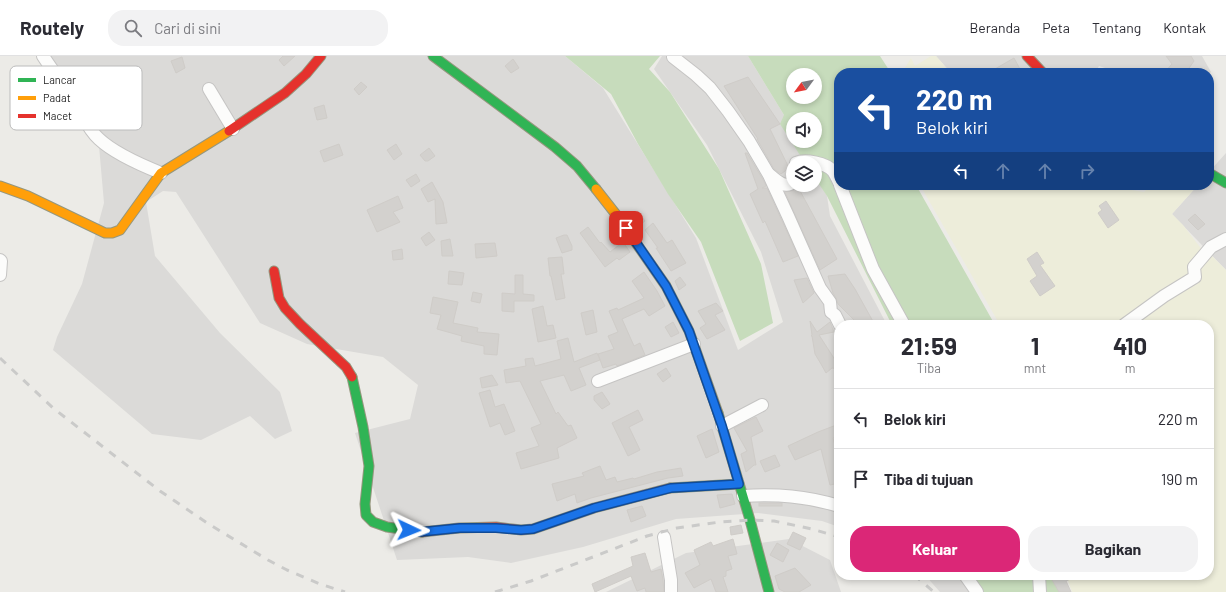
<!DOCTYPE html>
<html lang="id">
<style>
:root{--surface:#fff;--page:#f2f2f3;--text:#2b2b33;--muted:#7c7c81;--line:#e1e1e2;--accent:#db2777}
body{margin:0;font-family:Barlow,sans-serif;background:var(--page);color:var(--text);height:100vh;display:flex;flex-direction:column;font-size:15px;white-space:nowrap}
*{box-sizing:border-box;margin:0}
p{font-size:13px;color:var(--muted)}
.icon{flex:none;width:22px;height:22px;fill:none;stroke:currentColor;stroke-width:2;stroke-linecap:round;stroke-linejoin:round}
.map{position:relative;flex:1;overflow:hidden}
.sheet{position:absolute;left:834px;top:264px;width:380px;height:260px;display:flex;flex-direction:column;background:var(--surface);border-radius:16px;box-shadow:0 2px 6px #0003}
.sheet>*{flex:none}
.top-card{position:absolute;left:834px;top:12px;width:380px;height:122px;border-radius:16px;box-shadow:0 2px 6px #0003;background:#1a4fa0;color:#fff;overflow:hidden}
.needle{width:26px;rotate:238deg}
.controls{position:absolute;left:786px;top:12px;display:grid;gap:8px}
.controls a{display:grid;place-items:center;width:36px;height:36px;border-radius:50%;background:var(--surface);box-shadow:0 2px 6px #0003;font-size:20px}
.pin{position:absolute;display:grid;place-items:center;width:34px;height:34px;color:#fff;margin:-17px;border-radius:8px;box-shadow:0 2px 6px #0006}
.me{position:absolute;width:44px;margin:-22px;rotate:92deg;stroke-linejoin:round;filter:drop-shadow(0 0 3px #0008)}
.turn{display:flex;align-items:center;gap:14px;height:84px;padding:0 16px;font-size:18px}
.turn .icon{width:52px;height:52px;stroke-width:2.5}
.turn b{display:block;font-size:28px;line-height:34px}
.lanes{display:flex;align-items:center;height:38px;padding:0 16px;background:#0003;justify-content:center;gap:20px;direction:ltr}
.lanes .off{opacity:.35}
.eta{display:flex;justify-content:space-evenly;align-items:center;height:68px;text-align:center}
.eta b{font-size:24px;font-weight:700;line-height:28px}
.primary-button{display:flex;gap:8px;margin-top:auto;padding:8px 16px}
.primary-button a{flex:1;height:46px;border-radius:16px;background:var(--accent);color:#fff;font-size:16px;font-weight:700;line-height:46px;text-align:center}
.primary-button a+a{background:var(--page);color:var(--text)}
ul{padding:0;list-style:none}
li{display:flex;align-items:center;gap:12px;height:60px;padding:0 16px;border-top:1px solid var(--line)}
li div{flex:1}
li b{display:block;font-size:15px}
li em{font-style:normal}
header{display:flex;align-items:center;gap:24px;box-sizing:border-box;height:56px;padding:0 20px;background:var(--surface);border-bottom:1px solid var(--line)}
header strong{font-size:19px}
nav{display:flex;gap:22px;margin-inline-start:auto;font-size:14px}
.search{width:280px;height:36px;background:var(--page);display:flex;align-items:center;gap:10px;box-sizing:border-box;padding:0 14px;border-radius:16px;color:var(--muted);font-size:15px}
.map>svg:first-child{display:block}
</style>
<header>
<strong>Routely</strong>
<div class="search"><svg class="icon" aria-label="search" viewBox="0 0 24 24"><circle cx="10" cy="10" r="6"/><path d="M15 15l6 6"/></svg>Cari di sini</div>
<nav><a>Beranda</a><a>Peta</a><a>Tentang</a><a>Kontak</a></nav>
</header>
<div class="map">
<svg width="1226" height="536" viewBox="0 0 1226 536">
<rect width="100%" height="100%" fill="#ecebe7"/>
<g fill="#dbdad8">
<path d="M41,0H565L603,32L696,182L738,294L783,266L761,196L719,113L707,89L654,13L662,0H748L784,59L793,85L809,107H793V129H815V118L827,140L830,160L887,269H839V471L822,465L758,457L676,463L583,491L511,507L468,501L397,504L355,377L410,363L418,329L383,301L307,288L260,267L176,136L163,135L146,146L155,200L220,277L280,336L292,375L275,383L250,360L201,384L152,378L53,294L57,281L82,228L104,147L99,90Z"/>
<path d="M936,0H1202L1211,16L1209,18V17H1138L1133,14L1129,17H1120L1099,10L1095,17H951Z"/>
<path d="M1226,97V214L1172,158L1198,129H1209V116Z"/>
<path d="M1104,129H1150L1146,133Z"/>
<path d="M789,483L830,504L841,536H606L686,497Z"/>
<path d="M925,519H971L979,536H940Z"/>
</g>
<g fill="#ededda">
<path d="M931,0H936L951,17H902L911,2L915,10Z"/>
<path d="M920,129H1099L1144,136L1151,129H1198L1172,158L1183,169L1203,195L1190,220L1138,253L1116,269H1000Z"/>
<path d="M1209,197L1226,214V536H1072L1066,519H1209V269H1128L1195,221Z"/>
</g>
<g fill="#c7dcbc" fill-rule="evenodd">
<path d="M565,0H660L649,13L670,36L719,113L761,208L773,267L740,285L701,186L668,138L638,88L611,38Z"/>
<path d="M748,0H880L891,17H839V129H916L995,269H892L827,140L815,122V107H805L780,68L784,59ZM793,19H815V41H793ZM793,63H815V85H793Z"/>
<path d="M976,519H1062L1067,536H982L976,523Z"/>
</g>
<g fill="#d3d1ce" stroke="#cfccc8">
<path d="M283,0H295L284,10L279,4Z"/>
<path d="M1166,0H1191L1194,5L1187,15L1185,12L1181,17H1164L1172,8Z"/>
<path d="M182,1L185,12L176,17L171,5Z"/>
<path d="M1014,2L1020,13L1013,17H988Z"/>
<path d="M513,3L519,12L511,17L505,10Z"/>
<path d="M748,21L780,68L770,73L789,112L781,118L774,113L757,83H758L724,30Z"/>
<path d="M361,26L367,31L359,39L354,33Z"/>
<path d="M324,49L327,62L317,64L314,52Z"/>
<path d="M339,88L343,99L324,106L320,95Z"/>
<path d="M396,88L402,98L394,104L387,94Z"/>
<path d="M429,92L435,100L428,105H425L420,99Z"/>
<path d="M745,97H747L762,122L766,130L762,132H767L798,200L783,206L765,165L763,167L750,138L758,133Z"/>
<path d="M416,118L420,125L411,131L406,124Z"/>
<path d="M432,126L443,146L447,167L436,168L435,143L428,146L421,133Z"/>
<path d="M796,133H799L837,203L820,214L785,136L792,135Z"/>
<path d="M398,140L403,152L393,156L400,166L377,176L367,154Z"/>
<path d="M1106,145L1119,164L1108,172L1098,157L1102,154L1099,150Z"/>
<path d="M639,157L645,165L637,171L631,163Z"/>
<path d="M1195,158L1205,168L1198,174L1188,164Z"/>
<path d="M653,167L667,187L672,184L686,207L671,215L656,192H658L645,174Z"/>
<path d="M588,171L600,187L601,186L610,196L623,186L630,196L619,204L617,202L605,211L580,177Z"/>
<path d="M429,176L435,184L426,190L421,182Z"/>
<path d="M564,179H567L572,190V194L562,197L556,182Z"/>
<path d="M450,183L453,200H442L441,185Z"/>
<path d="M495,187L497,200L476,202L475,188Z"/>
<path d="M402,193L403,203L393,204L392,195Z"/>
<path d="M1037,196L1044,207L1040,209L1055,230L1040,240L1030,225L1037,220L1027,203Z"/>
<path d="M562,201L564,218H561L565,242L556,244L551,220H550L548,202Z"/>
<path d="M449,215L464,217L462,229L448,228Z"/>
<path d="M644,216L657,235L665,250L649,260L644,253L622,263L634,290L640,287L645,299L617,310L616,308L603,312L598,298L614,293L608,280L618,276L609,255L617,252L618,254L644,242L632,225Z"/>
<path d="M845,218L855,233L875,269H859L838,248L836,242L833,237L828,220Z"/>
<path d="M515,219H523V238L534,239V245H514V256L502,255V237L515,238Z"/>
<path d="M680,221L686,229L679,234L675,225Z"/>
<path d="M807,222L814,237L803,247L794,224Z"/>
<path d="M473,236L482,238L480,247L471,245Z"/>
<path d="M433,241L458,246L453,267L478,272L477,276L499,278L497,299L484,298V290L461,285L462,280L437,273L441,259L430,257Z"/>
<path d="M716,247L723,255L715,259L725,274L707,283L700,272L706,268L698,255Z"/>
<path d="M543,250L547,270L553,269L556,282L538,286L532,253Z"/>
<path d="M593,254L597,276L586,279L581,257Z"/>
<path d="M810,265L817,276L830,266L834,276L819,279L839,310V313L832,312L826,317L821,308L815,298L812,280H811L812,279Z"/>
<path d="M673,266L679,277L671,281L665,271Z"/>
<path d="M568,282L574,306L597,297L600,304L579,312L586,329L571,335L564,319L540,325L556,358L558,356L568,370L571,369L577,382L557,392L559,402L521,413L516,397L539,390L531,372L541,368L520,325L506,327L504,314L526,310L525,303L533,302L535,310L561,303L557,285Z"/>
<path d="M666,312L671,320L663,326L657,318Z"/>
<path d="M492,319L498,329L482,332L480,322Z"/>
<path d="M490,334L495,351L504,348L515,375L505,379L500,367L490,371L479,337Z"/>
<path d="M602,336L610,348L602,353L594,344V340Z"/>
<path d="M638,354L643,364L629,371L640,394L628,400L612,367Z"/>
<path d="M756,361L763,375L751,381L756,409H754L746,416L741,398L747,395L734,372Z"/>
<path d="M839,368V379L833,382L839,404V427L830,429L821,393L795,404L788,390L818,376Z"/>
<path d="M712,373L719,396L706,402L697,380Z"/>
<path d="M775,399L780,410L765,416L760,405Z"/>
<path d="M600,410L606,424L615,421L617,426L633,422L634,423L657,416L681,412L683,420L668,422L591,442L577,447L575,438L557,445L552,428L584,420L582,417Z"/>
<path d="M732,438L735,448L720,452L717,439Z"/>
<rect x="759" y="447" width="23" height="3"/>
<path d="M642,450L646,460L631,466L627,454Z"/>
<path d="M741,469L743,477L731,479L730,471Z"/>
<path d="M793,476L806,482L800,494L787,488Z"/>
<path d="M733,483L737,498L728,500L732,513L726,515V520L723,521L728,536H716L711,523L694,532L685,517L700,509L694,494L711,486L713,490Z"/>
<path d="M777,487L789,494L783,506L770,499Z"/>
<path d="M645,497L651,516L661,513L663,524L664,536H646L645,532L637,535L631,520L595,536L592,528L633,510L631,501Z"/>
<path d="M795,512L811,529L799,536H785L779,533L775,520Z"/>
<path d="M1057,519H1079L1066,525L1071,536H1059L1051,522Z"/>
</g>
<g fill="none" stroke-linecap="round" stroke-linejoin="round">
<g stroke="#c5c4c3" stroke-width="14">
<g id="street">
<path d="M43,0C54,17 67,33 77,50C84,62 89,74 99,83C115,98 141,109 161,117"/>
<path d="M673,1L696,19L710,32L728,55L749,85L769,119L788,160L820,232L830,246L831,256L835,259L840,269"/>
<path d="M209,33L233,73"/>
<path d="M796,107C805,103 826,107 833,115C835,118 837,122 839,126"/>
<path d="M770,119C777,125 785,133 793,126"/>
<path d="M840,129L873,213L904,269"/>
<path d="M0,204L1,205L0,219"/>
<path d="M1124,269L1164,240L1195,221L1194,211L1211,191L1226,183"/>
<path d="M598,325L694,288"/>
<path d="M722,370L762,349"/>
<path d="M743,440C778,438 805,440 839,450"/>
<path d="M664,481L671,524V536"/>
<path d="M965,519L977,536"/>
<path d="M1039,519L1040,536"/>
</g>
</g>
<g stroke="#95977e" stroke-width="11">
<g id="fast">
<path d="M433,0L555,91L577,110L596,133"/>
<path d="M1209,117L1226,127"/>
<path d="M352,321L363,371L369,410L365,448L366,459L373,466L387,471L422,476"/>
<path d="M718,357L750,464L769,536"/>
<path d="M670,432L739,428"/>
</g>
</g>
<g stroke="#95977e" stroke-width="11">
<g id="slow">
<path d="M0,130L28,140L105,177H112L120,174L161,117L229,75"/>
<path d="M596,133L618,161L666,230L689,275L718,357"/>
</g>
</g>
<g stroke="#95977e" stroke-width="11">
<g id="jam">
<path d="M1027,0L1043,17"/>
<path d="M229,75L285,37L306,18L321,0"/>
<path d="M274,215L279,242L285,252L300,268L346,311L352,321"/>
<path d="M422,476L459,472L496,471L521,474L533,473L594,452L670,432"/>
</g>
</g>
<use href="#street" stroke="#fcfcfb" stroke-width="12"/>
<use href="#fast" stroke="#30b455" stroke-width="9"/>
<use href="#slow" stroke="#ff9f0a" stroke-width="9"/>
<use href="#jam" stroke="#e5322d" stroke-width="9"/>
<g stroke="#cacac9" stroke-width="3" stroke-dasharray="8 8" stroke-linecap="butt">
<path d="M0,302L53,352L160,435L207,467L268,504L287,514L320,528L345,536"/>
<path d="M914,519L934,536"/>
<path d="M495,536L531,525L647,480L677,472L720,466L750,464L774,465L812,473L839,481"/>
</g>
</g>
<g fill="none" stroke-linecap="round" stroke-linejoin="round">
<g stroke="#114b97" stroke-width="10">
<path id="route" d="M409,474L420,476L460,472H496L521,474L533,473L594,452L671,432L739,428L722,370L689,275L666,230L626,172"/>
</g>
<use href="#route" stroke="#1a73e8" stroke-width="7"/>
</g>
<rect x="10" y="10" width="132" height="64" rx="6" fill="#fff" stroke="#bcbcbc" stroke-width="1"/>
<rect x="18" y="22" width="18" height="4" fill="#30b455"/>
<rect x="18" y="40" width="18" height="4" fill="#ff9f0a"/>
<rect x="18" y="58" width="18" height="4" fill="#e5322d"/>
<g font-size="11" fill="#1e1e1e">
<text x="43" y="28">Lancar</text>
<text x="43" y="46">Padat</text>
<text x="43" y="64">Macet</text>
</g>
</svg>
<div class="controls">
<a><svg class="needle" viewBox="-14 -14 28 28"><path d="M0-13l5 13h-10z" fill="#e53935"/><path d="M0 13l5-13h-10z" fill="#7c7c81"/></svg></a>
<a><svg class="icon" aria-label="sound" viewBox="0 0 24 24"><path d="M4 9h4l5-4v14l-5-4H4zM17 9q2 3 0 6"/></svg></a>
<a><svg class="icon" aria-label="layers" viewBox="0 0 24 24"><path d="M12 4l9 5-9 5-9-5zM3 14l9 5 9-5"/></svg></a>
</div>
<div class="pin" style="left:626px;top:172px;background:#d93025"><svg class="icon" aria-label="arrive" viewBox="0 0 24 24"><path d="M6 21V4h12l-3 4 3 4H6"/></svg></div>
<svg class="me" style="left:409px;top:474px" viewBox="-20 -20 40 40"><path d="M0-17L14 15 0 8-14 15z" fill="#1a73e8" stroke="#fff" stroke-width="4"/></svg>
<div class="top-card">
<div class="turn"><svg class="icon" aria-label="left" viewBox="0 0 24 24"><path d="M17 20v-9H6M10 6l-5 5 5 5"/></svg><div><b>220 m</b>Belok kiri</div></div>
<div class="lanes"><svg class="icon" aria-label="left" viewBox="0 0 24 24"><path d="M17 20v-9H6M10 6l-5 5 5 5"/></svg><svg class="icon off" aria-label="ahead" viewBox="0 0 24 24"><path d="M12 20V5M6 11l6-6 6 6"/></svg><svg class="icon off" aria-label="ahead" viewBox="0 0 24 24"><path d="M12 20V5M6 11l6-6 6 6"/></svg><svg class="icon off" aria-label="right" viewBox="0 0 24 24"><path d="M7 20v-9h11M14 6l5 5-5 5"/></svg></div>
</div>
<section class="sheet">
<div class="eta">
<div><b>21:59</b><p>Tiba</p></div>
<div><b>1</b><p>mnt</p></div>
<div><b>410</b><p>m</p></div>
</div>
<ul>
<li><svg class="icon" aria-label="left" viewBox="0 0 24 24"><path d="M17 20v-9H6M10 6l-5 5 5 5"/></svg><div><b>Belok kiri</b></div><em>220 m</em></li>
<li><svg class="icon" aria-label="arrive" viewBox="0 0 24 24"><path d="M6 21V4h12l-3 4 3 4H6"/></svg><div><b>Tiba di tujuan</b></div><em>190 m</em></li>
</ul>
<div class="primary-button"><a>Keluar</a><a>Bagikan</a></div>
</section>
</div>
